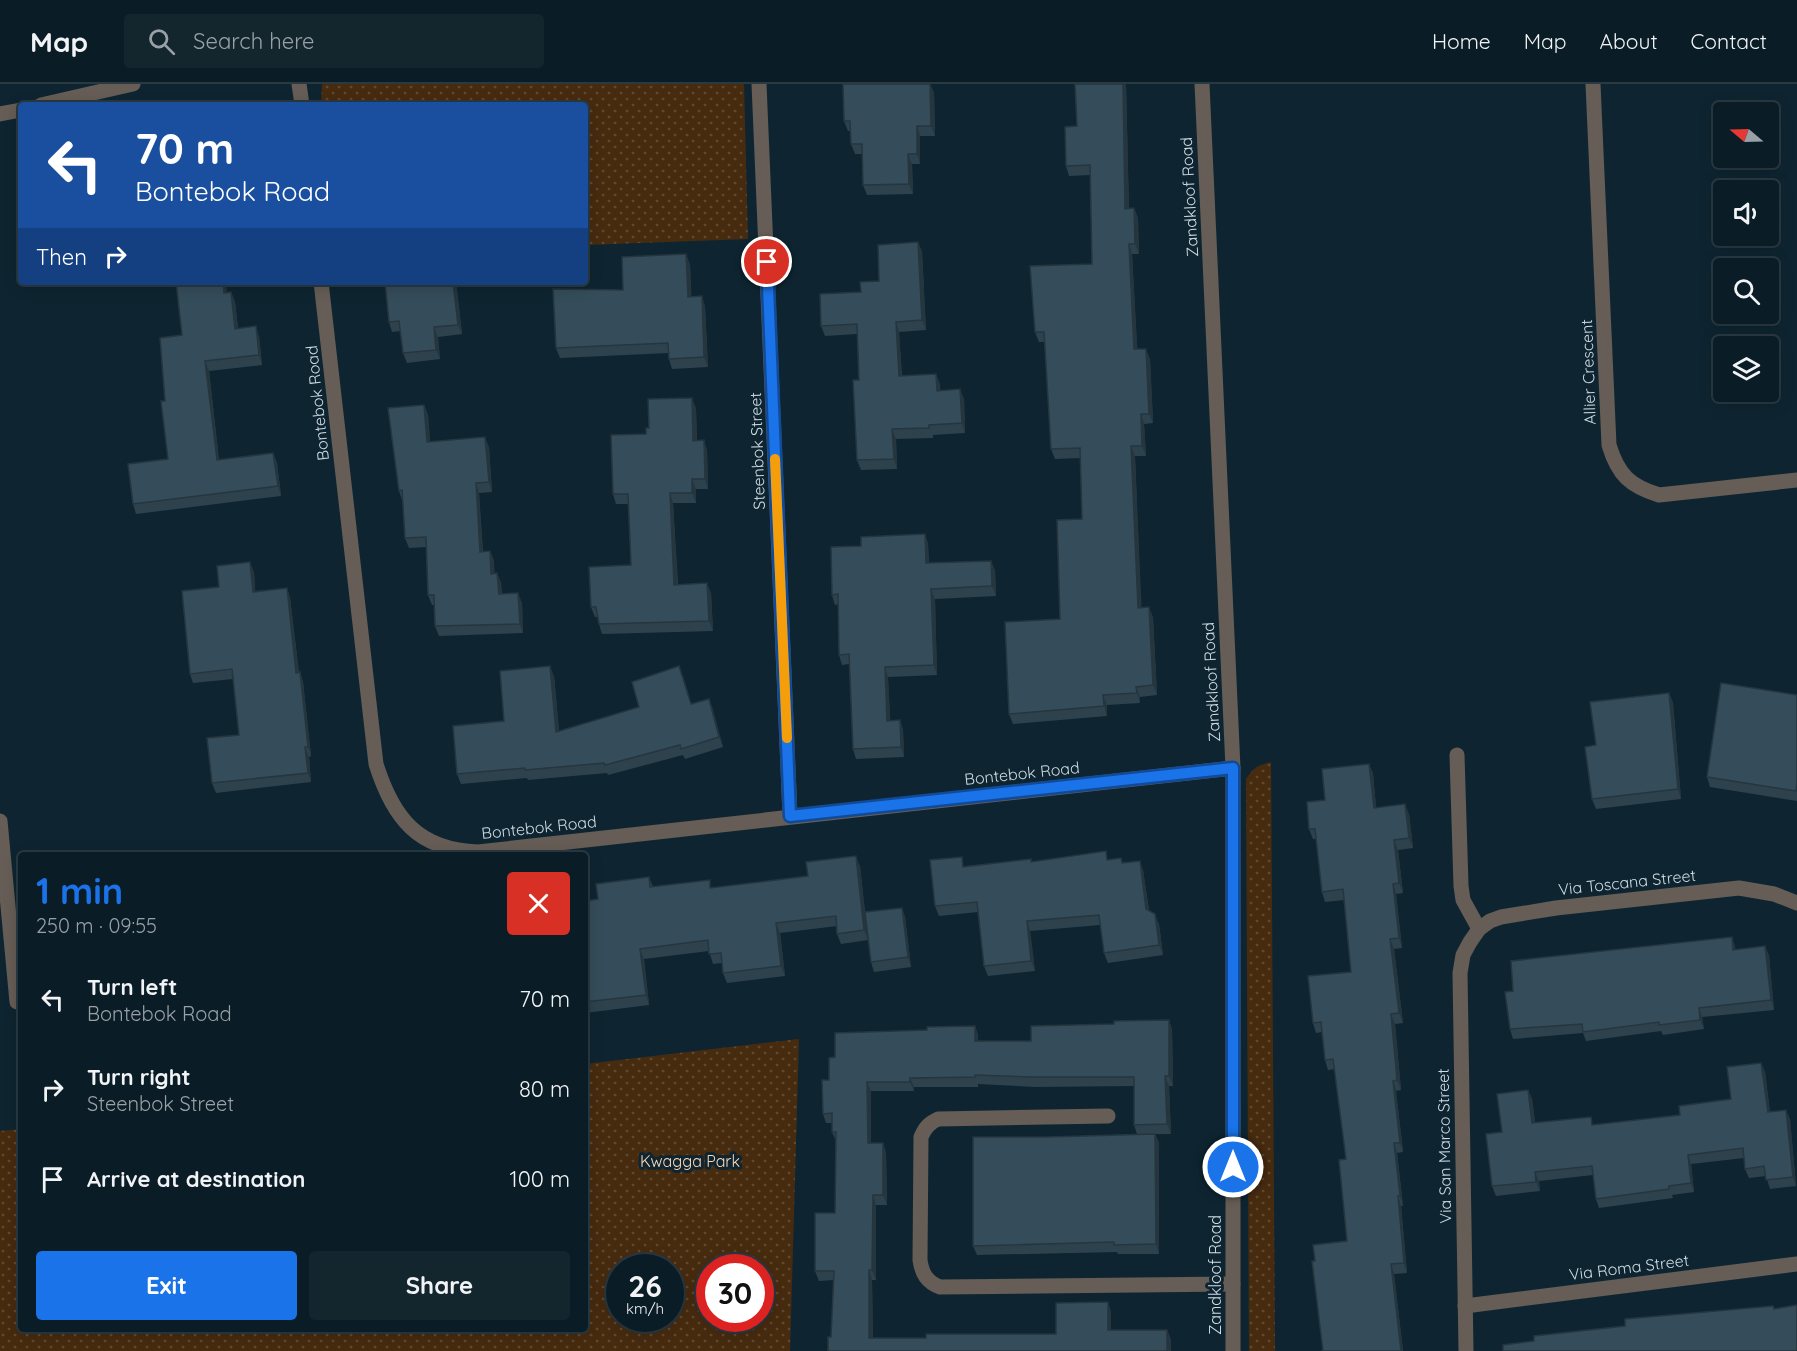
<!DOCTYPE html>
<meta charset="utf-8">
<style>
:root{--surface:#0a1c25;--page:#13252d;--text:#f1f3f6;--muted:#99a1a7;--line:#2a3a42;--accent:#1a73e8}
body{margin:0;font-family:Quicksand,sans-serif;background:var(--page);color:var(--text);height:100vh;display:flex;flex-direction:column;font-size:22px;white-space:nowrap}
*{box-sizing:border-box;margin:0}
p{font-size:20px;color:var(--muted)}
.icon{flex:none;width:33px;height:33px;fill:none;stroke:currentColor;stroke-width:2;stroke-linecap:round;stroke-linejoin:round}
.map{position:relative;flex:1;overflow:hidden}
.sheet{position:absolute;left:18px;top:768px;width:570px;height:480px;display:flex;flex-direction:column;background:var(--surface);border-radius:6px;box-shadow:0 3px 15px #0003,0 0 0 2px var(--line)}
.sheet>*{flex:none}
.guide{position:absolute;left:18px;top:18px;width:570px;height:183px;border-radius:6px;box-shadow:0 3px 15px #0003,0 0 0 2px var(--line);background:#1a4fa0;color:#fff;overflow:hidden}
.needle{width:39px;rotate:289deg}
.controls{position:absolute;left:1713px;top:18px;display:grid;gap:12px}
.controls a{display:grid;place-items:center;width:66px;height:66px;border-radius:6px;background:var(--surface);box-shadow:0 3px 15px #0003,0 0 0 2px var(--line);font-size:30px}
.speed{position:absolute;left:606px;top:1170px;display:flex;gap:12px;font-size:30px;font-weight:700;text-align:center}
.speed>*{display:grid;place-content:center;width:78px;height:78px;border-radius:50%;background:var(--surface);box-shadow:0 3px 15px #0003,0 0 0 2px var(--line);line-height:1}
.speed small{font-size:15px;font-weight:400}
.speed .limit{border:9px solid #d22;background:#fff;color:#111}
.pin{position:absolute;display:grid;place-items:center;width:51px;height:51px;color:#fff;margin:-26px;border:3px solid #fff;border-radius:50%;box-shadow:0 2px 6px #0007}
.me{position:absolute;width:66px;margin:-33px;rotate:0deg;stroke-linejoin:round;filter:drop-shadow(0 0 4px #0008)}
.turn{display:flex;align-items:center;gap:21px;height:126px;padding:0 18px;font-size:27px}
.turn .icon{width:78px;height:78px;stroke-width:2.5}
.turn b{display:block;font-size:42px;line-height:51px}
.then{display:flex;align-items:center;height:57px;padding:0 18px;background:#0003;gap:12px;font-size:22px}
.round{display:grid;place-items:center;flex:none;width:63px;height:63px;border-radius:6px;background:var(--page)}
.overview{display:flex;align-items:center;justify-content:space-between;height:102px;padding:0 18px}
h1{font-size:36px;font-weight:700;line-height:45px;color:var(--accent)}
.action{display:flex;gap:12px;margin-top:auto;padding:12px 18px}
.action a{flex:1;height:69px;border-radius:6px;background:var(--accent);color:#fff;font-size:24px;font-weight:700;line-height:69px;text-align:center}
.action a+a{background:var(--page);color:var(--text)}
ul{padding:0;list-style:none}
li{display:flex;align-items:center;gap:18px;height:90px;padding:0 18px}
li div{flex:1}
li b{display:block;font-size:22px}
li em{font-style:normal}
header{display:flex;align-items:center;gap:36px;box-sizing:border-box;height:84px;padding:0 30px;background:var(--surface);border-bottom:2px solid var(--line)}
header strong{font-size:28px}
nav{display:flex;gap:33px;margin-inline-start:auto;font-size:21px}
.search{width:420px;height:54px;background:var(--page);display:flex;align-items:center;gap:15px;box-sizing:border-box;padding:0 21px;border-radius:6px;color:var(--muted);font-size:22px}
.map>svg:first-child{display:block}
</style>
<header>
<strong>Map</strong>
<div class="search"><svg class="icon" aria-label="search" viewBox="0 0 24 24"><circle cx="10" cy="10" r="6"/><path d="M15 15l6 6"/></svg>Search here</div>
<nav><a>Home</a><a>Map</a><a>About</a><a>Contact</a></nav>
</header>
<div class="map">
<svg width="1797" height="1267" viewBox="0 0 1797 1267">
<defs>
<pattern id="green-dots" width="8" height="8" patternUnits="userSpaceOnUse" patternTransform="scale(1.5)"><rect width="8" height="8" fill="#472b0f"/><path d="M2 2h.1M6 6h.1" fill="none" stroke="#604932" stroke-width="1.8" stroke-linecap="round"/></pattern>
</defs>
<rect width="100%" height="100%" fill="#0e2531"/>
<g fill="url(#green-dots)" fill-rule="evenodd">
<path d="M322,0H744L748,155L585,161V21H321Z"/>
<path d="M1271,678L1275,1267H1249L1246,695C1253,684 1258,681 1271,678Z"/>
<path d="M799,955L790,1267H0V1047L21,1045V1245H585V980ZM620,1184H670V1234H620ZM710,1184H760V1234H710Z"/>
</g>
<g fill="none" stroke-linecap="round" stroke-linejoin="round">
<g stroke="#665d56" stroke-width="15">
<path d="M1457,671L1461,802L1463,816L1479,845"/>
<path d="M1108,1032L938,1035C929,1039 925,1044 921,1053L920,1176C922,1190 927,1198 940,1203L1233,1200"/>
</g>
<g stroke="#665d56" stroke-width="15">
<path d="M299,0L302,21"/>
<path d="M759,0L790,732"/>
<path d="M1202,0L1233,684V1267"/>
<path d="M1593,0L1609,361C1618,391 1630,402 1659,411L1797,396"/>
<path d="M41,21L133,0"/>
<path d="M0,30L21,26"/>
<path d="M321,198L376,680C393,734 418,766 478,768L1233,684"/>
<path d="M0,737L17,918"/>
<path d="M1465,1222L1797,1180"/>
<path d="M1466,1267L1460,889L1463,871L1470,858L1479,845L1490,837L1501,833L1556,824L1739,804L1774,810L1797,819"/>
</g>
</g>
<g fill="#2e424d">
<path d="M930,0L934,9L935,52H920V80H912L913,110L867,111L863,101L862,70H855L851,60V47H848L844,37Z"/>
<path d="M1075,0H1126L1129,124H1134L1138,134L1139,170H1132L1137,265L1150,275L1153,339L1144,340L1146,372H1135L1141,523L1153,533L1157,611L1140,613V619L1107,621V632L1013,640L1009,630L1060,535L1082,435L1081,374L1055,375L1051,365L1045,258H1039L1035,248L1092,180L1090,91L1069,92L1066,82L1077,42Z"/>
<path d="M918,158L922,168L926,246L899,248L902,292L940,300V307L964,315L965,349L933,351V354L896,355L897,385L861,386L857,376L859,296L857,250L825,252L821,242L861,208L879,197Z"/>
<path d="M690,180L691,213L705,222L708,283L672,285L669,275V269L560,274L556,264L623,206Z"/>
<path d="M385,198H456L462,250L438,253L440,275L407,279L403,269L400,247L392,248L389,238Z"/>
<path d="M227,208H231L235,218L238,244L259,252L262,281L209,287L219,376L273,369L277,379L281,412L136,430L133,420L168,375L165,317L182,251Z"/>
<path d="M424,321L428,331L430,358L489,363L492,408L479,409L483,468L490,467L494,477V490L497,489L501,499L502,510L522,519L523,549L439,552L435,542V521H432L428,511L426,463L409,464L405,454L403,416H402L399,407Z"/>
<path d="M696,324L697,356L707,366L708,405H696V419H673L678,500L711,509L713,547L602,550L599,540L598,533H595L591,523L631,481L628,420H616L613,410L649,344Z"/>
<path d="M925,450L928,460L929,479L991,477L995,487L996,512L935,515L937,591L888,593L890,636H900L903,646L904,673L856,675L853,665L849,580L842,581L839,571L838,520L835,521L832,511L861,462Z"/>
<path d="M254,488L255,507L287,504L290,514L299,588H300L303,598L311,672L309,673L311,698L216,709L212,699L239,651L233,595L193,599L190,590L219,503Z"/>
<path d="M554,592L559,647L639,623L683,592L691,620L709,615L723,663L685,675L683,671L608,691L607,689L528,696L527,694L461,700L457,690L504,637Z"/>
<path d="M1669,609L1673,619L1681,715L1596,725L1592,715Z"/>
<path d="M1797,611V717L1710,703L1707,693Z"/>
<path d="M1369,680L1373,690L1376,723L1409,730L1413,764L1398,766L1403,809L1396,810L1402,864L1394,865L1403,939L1395,940L1401,1006L1396,1007L1403,1068L1397,1069L1403,1122H1401L1407,1189L1394,1190L1403,1267H1321H1323L1315,1177L1347,1157L1346,1075L1335,985L1328,986L1325,976L1322,948L1316,949L1313,939L1351,888L1344,816L1325,818L1322,808L1316,755H1313L1309,745L1325,716Z"/>
<path d="M1121,774L1123,779L1143,786L1149,826L1159,840L1163,871L1108,879L1104,869L1100,841L1030,847L1035,887L988,892L984,882L978,828L939,832L935,822L965,782L1031,775L1032,778L1109,776Z"/>
<path d="M860,782L868,856L841,860L837,850V842L780,849L785,892L727,899L723,889L722,879L713,880L709,867L644,875L649,921L585,929V817L598,815L649,793L653,803L712,804L808,792Z"/>
<path d="M902,824L905,833L911,883L874,888L871,878Z"/>
<path d="M1735,862V866L1765,862L1769,872L1774,926L1702,933L1704,945L1663,951L1661,947L1586,957L1583,949L1513,955L1510,945Z"/>
<path d="M1169,936L1172,946L1173,1002H1169L1171,1050H1155L1159,1059V1170H1118L1117,1168L977,1171L973,1162V1053H1047L1137,1050L1134,1041V1002L1035,1003L978,1000V1003H914V1007H871V1059H883L886,1069L887,1121H876V1196H872L873,1254H926V1250H1056V1219L1108,1218L1111,1228V1246H1167L1171,1256V1267H828V1253H831L834,1196L819,1197L815,1187V1129H835L836,1057L832,1048V1039H826L823,1030L822,996H829V974L835,973V949L927,946V943L975,942L978,951V957H1031V942L1114,940V937Z"/>
<path d="M1761,979L1765,988L1770,1028L1790,1035L1796,1102L1770,1105L1766,1092L1749,1094L1745,1085L1744,1074L1691,1080L1694,1108L1672,1111L1673,1114L1599,1124L1596,1115L1593,1091L1539,1097L1540,1107L1496,1112L1492,1102L1502,1048L1528,1006L1532,1015L1535,1038L1594,1041L1680,1031L1731,1015Z"/>
</g>
<g fill="#25363f">
<path d="M930,0L934,9L935,52L931,42Z"/>
<path d="M1123,0H1126L1129,134L1125,125Z"/>
<path d="M917,42L920,52V80L917,70Z"/>
<path d="M908,70L912,80L913,110L909,100Z"/>
<path d="M1134,124L1138,134L1139,170L1135,160Z"/>
<path d="M918,158L922,168L926,246L922,236Z"/>
<path d="M1129,160L1132,170L1138,275L1134,265Z"/>
<path d="M686,170L690,180L692,223L688,213Z"/>
<path d="M223,198H226L228,219L224,209Z"/>
<path d="M453,198H456L462,250L458,241Z"/>
<path d="M231,208L235,218L239,255L235,245Z"/>
<path d="M702,212L705,222L708,283L704,273Z"/>
<path d="M896,238L899,248L902,302L899,292Z"/>
<path d="M256,242L259,252L262,281L259,271Z"/>
<path d="M434,243L438,253L440,275L436,266Z"/>
<path d="M1146,265L1150,275L1153,339L1149,330Z"/>
<path d="M205,277L209,287L220,386L217,376Z"/>
<path d="M936,290L940,300L941,317L937,307Z"/>
<path d="M960,305L964,315L965,349L962,339Z"/>
<path d="M692,314L696,324L697,367L693,357Z"/>
<path d="M424,321L428,331L431,368L427,358Z"/>
<path d="M1141,330L1144,340L1146,372L1142,362Z"/>
<path d="M892,345L896,355L897,385L894,375Z"/>
<path d="M485,353L489,363L492,408L489,398Z"/>
<path d="M704,356L707,366L708,405L705,395Z"/>
<path d="M1131,362L1135,372L1142,534L1138,524Z"/>
<path d="M273,369L277,379L281,412L278,402Z"/>
<path d="M692,395L696,405V419L692,409Z"/>
<path d="M476,399L479,409L483,478L480,468Z"/>
<path d="M670,409L673,419L678,510L674,501Z"/>
<path d="M925,450L928,460L929,489L926,479Z"/>
<path d="M490,467L494,477L495,500L491,490Z"/>
<path d="M991,477L995,487L996,512L992,502Z"/>
<path d="M250,478L254,488L256,517L253,508Z"/>
<path d="M497,489L501,499L502,520L499,510Z"/>
<path d="M707,499L711,509L713,547L709,537Z"/>
<path d="M287,504L290,514L300,598L296,589Z"/>
<path d="M931,505L935,515L937,591L934,581Z"/>
<path d="M518,509L522,519L523,549L520,540Z"/>
<path d="M1149,523L1153,533L1157,611L1153,601Z"/>
<path d="M550,582L554,592L560,657L556,648Z"/>
<path d="M885,583L888,593L891,647L887,637Z"/>
<path d="M300,588L303,598L311,672L308,663Z"/>
<path d="M1136,603L1140,613V619L1137,609Z"/>
<path d="M1669,609L1673,619L1681,715L1678,705Z"/>
<path d="M1103,611L1107,621V632L1104,622Z"/>
<path d="M709,615L713,625L723,663L719,653Z"/>
<path d="M900,636L903,646L904,673L901,663Z"/>
<path d="M305,663L309,673L311,698L308,689Z"/>
<path d="M1369,680L1373,690L1377,733L1374,724Z"/>
<path d="M1405,720L1409,730L1413,764L1409,754Z"/>
<path d="M1394,756L1398,766L1403,809L1399,799Z"/>
<path d="M856,772L860,782L868,856L864,846Z"/>
<path d="M1140,777L1143,786L1150,835L1146,825Z"/>
<path d="M1393,800L1396,810L1402,864L1399,854Z"/>
<path d="M902,824L905,833L911,883L908,873Z"/>
<path d="M1155,830L1159,840L1163,871L1159,861Z"/>
<path d="M1027,837L1030,847L1035,887L1031,877Z"/>
<path d="M776,839L780,849L785,892L781,882Z"/>
<path d="M1732,853L1735,862L1737,875L1733,866Z"/>
<path d="M1390,855L1394,865L1403,939L1399,929Z"/>
<path d="M1765,862L1769,872L1774,926L1771,916Z"/>
<path d="M640,865L644,875L649,921L646,911Z"/>
<path d="M1699,924L1702,933L1704,945L1700,936Z"/>
<path d="M1391,930L1395,940L1401,1006L1397,996Z"/>
<path d="M1169,936L1172,946L1173,1002L1169,992Z"/>
<path d="M975,942L978,951V966L975,957Z"/>
<path d="M1761,979L1765,988L1771,1037L1768,1028Z"/>
<path d="M1165,992L1169,1002L1171,1050L1167,1040Z"/>
<path d="M910,994L914,1003V1007L910,998Z"/>
<path d="M1393,997L1396,1007L1403,1068L1400,1059Z"/>
<path d="M867,998L871,1007V1069L868,1059Z"/>
<path d="M1528,1006L1532,1015L1536,1048L1532,1039Z"/>
<path d="M1786,1026L1790,1035L1796,1102L1793,1093Z"/>
<path d="M1155,1050L1159,1059V1170L1156,1160Z"/>
<path d="M883,1059L886,1069L887,1121L883,1111Z"/>
<path d="M1394,1059L1397,1069L1403,1122L1400,1112Z"/>
<path d="M1688,1071L1691,1080L1694,1108L1691,1099Z"/>
<path d="M1535,1088L1539,1097L1540,1107L1536,1098Z"/>
<path d="M873,1111L876,1121V1196L872,1186Z"/>
<path d="M1398,1112L1401,1122L1407,1189L1404,1179Z"/>
<path d="M1391,1180L1394,1190L1403,1267H1401Z"/>
<path d="M869,1186L872,1196L873,1263L869,1254Z"/>
<path d="M1108,1218L1111,1228V1256L1108,1246Z"/>
<path d="M1167,1246L1171,1256V1267H1167Z"/>
</g>
<g fill="#354d5a" stroke="#25363f" stroke-width="1.5">
<path d="M843,0H930L931,42H917V70H908L909,100L863,101L862,60H851L850,37H844Z"/>
<path d="M1075,0H1123L1125,125L1134,124L1135,160H1129L1134,265H1146L1149,330H1141L1142,362H1131L1138,524L1149,523L1153,601L1136,603L1137,609L1103,611L1104,622L1009,630L1005,538L1060,535L1057,436L1082,435L1080,364L1051,365L1044,248H1035L1030,182L1092,180L1090,81L1066,82L1065,43L1077,42Z"/>
<path d="M918,158L922,236L896,238L899,292L936,290L937,307L960,305L962,339L929,341V344L892,345L894,375L857,376L853,296H859L857,240L821,242L820,210L861,208L860,198L879,197L878,161Z"/>
<path d="M686,170L688,213L702,212L704,273L669,275L668,259L556,264L553,205L623,206L622,173Z"/>
<path d="M176,198H223L224,209L231,208L235,245L256,242L259,271L205,277L217,376L273,369L278,402L133,420L128,380L168,375L161,317H165L160,254L182,251Z"/>
<path d="M385,198H453L458,241L434,243L436,266L403,269L399,237L389,238Z"/>
<path d="M692,314L693,357L704,356L705,395H692V409H670L674,501L707,499L709,537L599,540L596,523H591L589,483L631,481L628,410H613L611,351L646,350V344H649L648,315Z"/>
<path d="M424,321L427,358L485,353L489,398L476,399L480,468L490,467L491,490L497,489L499,510L518,509L520,540L435,542L434,511H428L426,453L405,454L402,406L399,407L388,324Z"/>
<path d="M925,450L926,479L991,477L992,502L931,505L934,581L885,583L887,637L900,636L901,663L853,665L849,570L839,571L838,510L832,511L831,463L861,462V453Z"/>
<path d="M250,478L253,508L287,504L296,589L300,588L308,663H305L308,689L212,699L207,654L239,651L232,585L190,590L182,507L219,503L217,482Z"/>
<path d="M550,582L556,648L639,623L632,598L679,582L691,620L709,615L719,653L681,665L680,661L605,681L604,679L525,686V684L457,690L453,642L504,637L500,587Z"/>
<path d="M1721,599L1797,611V699L1796,707L1707,693Z"/>
<path d="M1669,609L1678,705L1592,715L1585,663L1596,661L1590,618Z"/>
<path d="M1369,680L1374,724L1405,720L1409,754L1394,756L1399,799L1393,800L1399,854L1390,855L1399,929L1391,930L1397,996L1393,997L1400,1059H1394L1400,1112H1398L1404,1179L1391,1180L1401,1267H1321H1323L1312,1177H1315L1313,1161L1347,1157L1339,1076L1346,1075L1333,975L1325,976L1321,938L1313,939L1308,892L1351,888L1343,805L1322,808L1315,745H1309L1307,718L1325,716L1322,685Z"/>
<path d="M1106,767L1107,776L1121,774L1122,779L1140,777L1146,825L1155,830L1159,861L1104,869L1099,831L1027,837L1031,877L984,882L977,818L935,822L930,776L962,773L963,783L1031,775V778Z"/>
<path d="M856,772L864,846L837,850L836,832L776,839L781,882L723,889L721,869L709,870L708,856L640,865L646,911L585,918V817L598,815L596,800L649,793L650,803L710,796V804L808,792L806,778Z"/>
<path d="M902,824L908,873L871,878L865,828Z"/>
<path d="M1732,853L1733,866L1765,862L1771,916L1699,924L1700,936L1659,941V938L1583,948L1582,940L1510,945L1505,908L1513,907L1511,877Z"/>
<path d="M1169,936V992H1165L1167,1040L1134,1041V993H1031L975,991V993L910,994V998H867L868,1059H883V1111H873L872,1186H869V1254H926V1250H1056V1219L1108,1218V1246H1167V1267H828V1253H831L834,1187H815V1129H835L836,1048H832V1029L823,1030L822,996H829V974L835,973V949L927,946V943L975,942V957H1031V942L1114,940V937Z"/>
<path d="M1761,979L1768,1028L1786,1026L1793,1093L1766,1096L1764,1082L1745,1085L1743,1064L1688,1071L1691,1099L1669,1102V1105L1596,1115L1592,1082L1535,1088L1536,1098L1492,1102L1486,1050L1502,1048L1497,1010L1528,1006L1532,1039L1591,1033L1592,1041L1680,1031L1679,1022L1731,1015L1727,983Z"/>
<path d="M1155,1050L1156,1160L1114,1161V1158L973,1162V1053H1047Z"/>
<path d="M1797,1221V1267H1503V1261L1534,1257V1252L1625,1242V1235L1773,1222L1774,1225Z"/>
</g>
<g fill="none" stroke-linecap="round" stroke-linejoin="round">
<g stroke="#114b97" stroke-width="15">
<path id="route" d="M767,178L790,732L1233,684V1083"/>
</g>
<use href="#route" stroke="#1a73e8" stroke-width="10"/>
<path stroke="#f59e0b" stroke-width="10" d="M775,375L787,654"/>
</g>
<g text-anchor="middle" dominant-baseline="central" stroke-width="6" stroke-linejoin="round" paint-order="stroke">
<g font-size="16" fill="#cedce4" stroke="#0e2531">
<text transform="translate(1189 113) rotate(-93)">Zandkloof Road</text>
<text transform="translate(1588 288) rotate(-92)">Allier Crescent</text>
<text transform="translate(317 319) rotate(-96)">Bontebok Road</text>
<text transform="translate(757 367) rotate(-92)">Steenbok Street</text>
<text transform="translate(1211 598) rotate(-93)">Zandkloof Road</text>
<text transform="translate(1022 689) rotate(-6)">Bontebok Road</text>
<text transform="translate(539 743) rotate(-6)">Bontebok Road</text>
<text transform="translate(1627 798) rotate(-6)">Via Toscana Street</text>
<text transform="translate(1444 1062) rotate(-91)">Via San Marco Street</text>
<text transform="translate(1629 1183) rotate(-7)">Via Roma Street</text>
<text transform="translate(1215 1191) rotate(-90)">Zandkloof Road</text>
</g>
<g font-size="16" fill="#fdd6b4" stroke="#0e2531">
<text x="690" y="1077">Kwagga Park</text>
</g>
</g>
</svg>
<div class="controls">
<a><svg class="needle" viewBox="-14 -14 28 28"><path d="M0-13l5 13h-10z" fill="#e53935"/><path d="M0 13l5-13h-10z" fill="#99a1a7"/></svg></a>
<a><svg class="icon" aria-label="sound" viewBox="0 0 24 24"><path d="M4 9h4l5-4v14l-5-4H4zM17 9q2 3 0 6"/></svg></a>
<a><svg class="icon" aria-label="search" viewBox="0 0 24 24"><circle cx="10" cy="10" r="6"/><path d="M15 15l6 6"/></svg></a>
<a><svg class="icon" aria-label="layers" viewBox="0 0 24 24"><path d="M12 4l9 5-9 5-9-5zM3 14l9 5 9-5"/></svg></a>
</div>
<div class="speed"><div>26<small>km/h</small></div><div class="limit">30</div></div>
<div class="pin" style="left:767px;top:178px;background:#d93025"><svg class="icon" aria-label="arrive" viewBox="0 0 24 24"><path d="M6 21V4h12l-3 4 3 4H6"/></svg></div>
<svg class="me" style="left:1233px;top:1083px" viewBox="-20 -20 40 40"><circle r="17" fill="#1a73e8" stroke="#fff" stroke-width="3"/><path d="M0-11L8 9 0 5-8 9z" fill="#fff"/></svg>
<div class="guide">
<div class="turn"><svg class="icon" aria-label="left" viewBox="0 0 24 24"><path d="M17 20v-9H6M10 6l-5 5 5 5"/></svg><div><b>70 m</b>Bontebok Road</div></div>
<div class="then">Then<svg class="icon" aria-label="right" viewBox="0 0 24 24"><path d="M7 20v-9h11M14 6l5 5-5 5"/></svg></div>
</div>
<section class="sheet">
<div class="overview"><div><h1>1 min</h1><p>250 m · 09:55</p></div><a class="round" style="background:#d93025;color:#fff"><svg class="icon" aria-label="close" viewBox="0 0 24 24"><path d="M6 6l12 12M18 6L6 18"/></svg></a></div>
<ul>
<li><svg class="icon" aria-label="left" viewBox="0 0 24 24"><path d="M17 20v-9H6M10 6l-5 5 5 5"/></svg><div><b>Turn left</b><p>Bontebok Road</p></div><em>70 m</em></li>
<li><svg class="icon" aria-label="right" viewBox="0 0 24 24"><path d="M7 20v-9h11M14 6l5 5-5 5"/></svg><div><b>Turn right</b><p>Steenbok Street</p></div><em>80 m</em></li>
<li><svg class="icon" aria-label="arrive" viewBox="0 0 24 24"><path d="M6 21V4h12l-3 4 3 4H6"/></svg><div><b>Arrive at destination</b></div><em>100 m</em></li>
</ul>
<div class="action"><a>Exit</a><a>Share</a></div>
</section>
</div>
